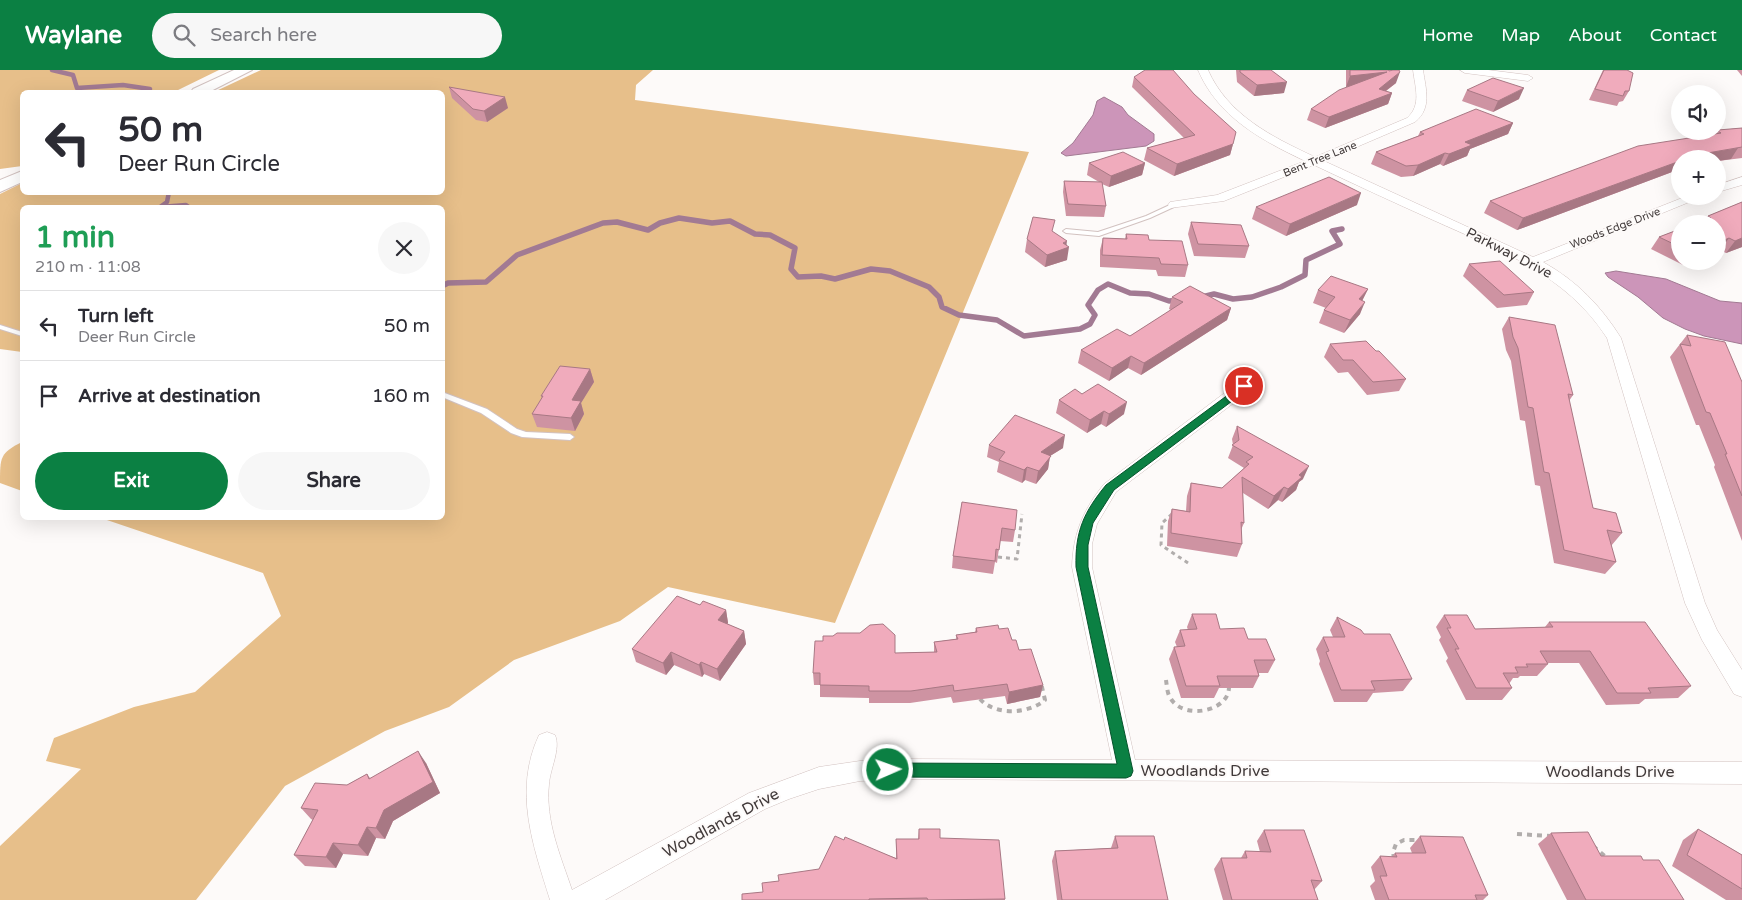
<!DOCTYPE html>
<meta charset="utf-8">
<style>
:root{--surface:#fff;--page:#f7f7f7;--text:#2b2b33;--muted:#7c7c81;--line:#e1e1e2;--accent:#0b8043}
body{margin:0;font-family:"Varela Round",sans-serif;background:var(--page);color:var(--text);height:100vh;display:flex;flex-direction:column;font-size:19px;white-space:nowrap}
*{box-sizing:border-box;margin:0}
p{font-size:16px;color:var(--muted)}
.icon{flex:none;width:28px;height:28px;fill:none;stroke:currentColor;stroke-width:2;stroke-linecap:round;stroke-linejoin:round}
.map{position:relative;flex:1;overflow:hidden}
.panel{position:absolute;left:20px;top:135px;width:425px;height:315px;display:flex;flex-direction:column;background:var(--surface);border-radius:8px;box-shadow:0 5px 20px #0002}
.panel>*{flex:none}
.banner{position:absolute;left:20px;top:20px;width:425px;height:105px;border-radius:8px;box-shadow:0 5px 20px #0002;background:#fff;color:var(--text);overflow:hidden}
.tools{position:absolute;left:1671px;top:15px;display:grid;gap:10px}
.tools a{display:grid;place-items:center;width:55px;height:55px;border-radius:50%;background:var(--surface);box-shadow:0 5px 20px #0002;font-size:25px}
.pin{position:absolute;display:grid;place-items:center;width:42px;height:42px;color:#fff;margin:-21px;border:2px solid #fff;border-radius:50%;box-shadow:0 1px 5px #0007}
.me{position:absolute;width:55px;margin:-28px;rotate:88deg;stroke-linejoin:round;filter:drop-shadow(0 0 4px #0008)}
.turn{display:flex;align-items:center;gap:18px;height:105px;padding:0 15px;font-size:22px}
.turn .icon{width:65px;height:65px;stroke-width:2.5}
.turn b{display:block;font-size:35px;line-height:42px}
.round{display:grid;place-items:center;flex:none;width:52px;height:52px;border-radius:26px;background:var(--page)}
.overview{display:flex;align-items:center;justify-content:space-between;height:85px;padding:0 15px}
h1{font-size:30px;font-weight:700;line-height:38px;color:#1e9e55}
.primary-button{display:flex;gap:10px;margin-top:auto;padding:10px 15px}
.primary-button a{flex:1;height:58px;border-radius:30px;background:var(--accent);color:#fff;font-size:20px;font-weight:700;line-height:58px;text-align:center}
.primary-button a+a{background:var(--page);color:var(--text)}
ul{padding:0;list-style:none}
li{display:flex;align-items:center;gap:15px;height:70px;padding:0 15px;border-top:1px solid var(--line)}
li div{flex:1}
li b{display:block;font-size:19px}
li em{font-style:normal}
header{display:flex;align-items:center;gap:30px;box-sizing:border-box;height:70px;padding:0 25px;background:var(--accent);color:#fff}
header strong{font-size:24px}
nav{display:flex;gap:28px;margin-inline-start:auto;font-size:18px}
.search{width:350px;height:45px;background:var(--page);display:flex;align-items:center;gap:12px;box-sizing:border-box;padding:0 18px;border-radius:28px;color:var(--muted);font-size:19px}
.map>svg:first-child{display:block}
</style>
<header>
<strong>Waylane</strong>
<div class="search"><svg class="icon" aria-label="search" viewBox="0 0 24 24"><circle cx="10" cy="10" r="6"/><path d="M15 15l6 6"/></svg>Search here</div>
<nav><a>Home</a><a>Map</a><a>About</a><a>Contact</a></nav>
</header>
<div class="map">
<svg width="1742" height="830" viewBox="0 0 1742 830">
<rect width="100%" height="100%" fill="#fdfaf9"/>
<g fill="#e7bf8a">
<path d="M0,0H219L174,22H22V96L0,99Z"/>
<path d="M261,0H653L636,15L635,30L1029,82L835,553L668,517L620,551L514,590L449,637L385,661L285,716L196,830H0V776L81,699L46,691L54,668L134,637L195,622L281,546L263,503L101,448H442V138H22V282L0,279V124L22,113V122H442V22H214Z"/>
<path d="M22,372V421L0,413C0,387 0,383 22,372Z"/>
</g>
<g fill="#cc95b9" stroke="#a27a93">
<path d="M1104,27L1122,37L1128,45L1154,64V71L1146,76L1066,86L1061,83L1073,73L1093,45L1097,31Z"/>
<path d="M1616,201L1666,209L1720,231L1742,233V274L1704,266L1685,259L1663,248L1638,227L1608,207L1605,203Z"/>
</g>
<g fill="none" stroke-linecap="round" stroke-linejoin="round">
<g stroke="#a27a93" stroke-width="4.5">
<path d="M52,0L73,5L77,18L123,15L150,19L149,22"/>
<path d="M169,122L167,132L160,137L186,135L190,138"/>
</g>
<g stroke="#a27a93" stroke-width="5.5">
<path d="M442,216L448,213L486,212L517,185L603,153L617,152L648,160L660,153L679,148L712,153L730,151L755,164L770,165L795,178L791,199L798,207L821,206L835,209L871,199L890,201L929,217L939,227L942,237L959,245L997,250L1024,266L1080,259L1090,254L1095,245L1088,235L1098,220L1108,214L1130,223L1149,224L1169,231L1180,230"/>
<path d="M1198,228L1214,224L1233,229L1252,227L1281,217L1305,205L1306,190L1340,174L1332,161L1342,159"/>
</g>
<g stroke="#d2c2c0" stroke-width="2">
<g id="service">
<path d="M1174,133L1177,135L1176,136L1150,148L1099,166L1066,163L1063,161L1066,159L1098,162L1146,146Z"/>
<path d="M0,255L22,262V266L0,259Z"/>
<path d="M442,322L487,339L517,359L526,362L570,364L574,367L570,370L522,367L511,363L481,343L442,327Z"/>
</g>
</g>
<g stroke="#d2c2c0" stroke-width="1">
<g id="minor">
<path d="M1198,0H1208C1228,45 1272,67 1315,87L1407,48C1422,35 1415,17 1413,0H1423C1426,20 1432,38 1415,52L1324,91L1533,187L1687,126H1704L1543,192C1577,211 1601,236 1621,268L1705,533L1717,560L1742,600V627L1734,624L1702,570L1685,533L1607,268C1566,204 1499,180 1433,150C1393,132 1354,114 1314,95L1224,131L1170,138L1168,135L1170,132L1217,125L1305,91C1261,70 1218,47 1198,0Z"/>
<path d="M1460,0H1488L1528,5L1533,8L1528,11L1465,3Z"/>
<path d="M1742,107V115L1718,122V115Z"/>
<path d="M1245,311L1251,312L1253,316L1251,320L1116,422L1097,454L1092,474V497L1135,690L1742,692V714L901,709L860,711L819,719L789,729L765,739L605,830H550C533,775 513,721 539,665L547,662L555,665C561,679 550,699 549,714C545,751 561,787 572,820L749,723L819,697L860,691L901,689L1112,690L1072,497C1073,464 1083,440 1104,414L1239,312Z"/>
</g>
</g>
<g stroke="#d2c2c0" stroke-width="2">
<g id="secondary">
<path d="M234,0H252L209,22H191L193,19Z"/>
<path d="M22,101V112L0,122V110Z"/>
</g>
</g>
<g stroke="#b1adac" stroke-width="3" stroke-dasharray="4 4" stroke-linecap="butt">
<path d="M1172,444L1162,453L1161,475L1188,493"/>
<path d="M998,487L1017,489L1022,444"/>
</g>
<g stroke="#b1adac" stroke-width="4" stroke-dasharray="5 5" stroke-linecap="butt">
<path d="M1166,610C1167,616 1167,624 1171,629C1184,650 1230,642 1229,616"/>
<path d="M980,629C995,646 1029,644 1045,630L1041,613"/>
<path d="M1517,764L1551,766"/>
<path d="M1593,776L1607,788"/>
<path d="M1394,789L1393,782L1396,774L1404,770H1420"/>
</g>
<use href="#service" fill="#fff" fill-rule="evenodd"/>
<use href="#minor" fill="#fff" fill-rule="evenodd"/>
<use href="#secondary" fill="#fff" fill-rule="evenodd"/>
</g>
<g fill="#ce93a2">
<path d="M1236,0H1271L1284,23L1254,26L1237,12Z"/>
<path d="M1346,0H1389L1396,13L1386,21L1392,23L1388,34L1325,58L1307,50L1311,39L1350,16L1346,17Z"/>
<path d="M1603,0H1627L1629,21L1623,31L1619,32L1617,36L1589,30Z"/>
<path d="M1737,0H1742V6Z"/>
<path d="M1134,7L1233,74L1230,85L1174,106L1144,90L1147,78L1184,68L1132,17Z"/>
<path d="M449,17L508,38L487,52L476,50L452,28Z"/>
<path d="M1467,20L1519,29L1493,42L1462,31Z"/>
<path d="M1513,53L1508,64L1470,79L1467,86L1443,96L1440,94L1413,106L1401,107L1371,94L1376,82L1418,66L1420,62Z"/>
<path d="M1742,58V88L1718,91V89H1680V99L1517,160L1484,143L1490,131L1713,64L1715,61H1718V60Z"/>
<path d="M1089,93H1145L1142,105L1109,117L1102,114L1106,136L1104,147L1066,146L1063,122L1064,111L1099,112L1087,105Z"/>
<path d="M1742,132V177L1726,183L1720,180L1705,150L1708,146Z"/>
<path d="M1357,135L1286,166L1252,149L1256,137Z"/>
<path d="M1191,152L1249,176L1245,188L1194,186L1188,164Z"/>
<path d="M1680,159V191H1692L1683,195L1651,179L1659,167Z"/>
<path d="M1053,162L1067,175V190L1045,197L1025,182L1027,169Z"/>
<path d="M1126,164L1149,170L1188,195L1185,207L1158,206L1156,200L1100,197V180L1103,168L1125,169Z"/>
<path d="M1469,194L1534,222L1527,235L1497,238L1463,206Z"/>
<path d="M1368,219L1362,231L1360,244L1344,263L1319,253L1324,240L1326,238L1313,233L1318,220Z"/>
<path d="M1172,227L1231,238L1227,250L1141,305L1128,298L1109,311L1078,293L1081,280L1130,266L1171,240L1169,239Z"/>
<path d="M1509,247L1573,325L1569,331L1593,438L1622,463L1611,476L1616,492L1605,504L1554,493L1540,416L1535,415L1525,351L1520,350L1511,291L1506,280L1502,259Z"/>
<path d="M1687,265L1742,312V471L1714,397L1715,395L1699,355H1696L1670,287Z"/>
<path d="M1330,274L1376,281L1406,309L1399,321L1367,325L1348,302L1338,303L1324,287Z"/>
<path d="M590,299L594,312L581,333L584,344L575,361L537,357L532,344L542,328L541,326Z"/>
<path d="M1082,324L1124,344L1106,357L1101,354L1087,363L1056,343L1059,330Z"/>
<path d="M1237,356L1303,409L1299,412L1296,420L1282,432L1278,430L1268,439L1243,423L1244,453L1241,460L1242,474L1237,487L1167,476L1168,451L1172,439L1186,441L1187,426L1191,413L1222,418L1243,399L1244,398L1228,388L1233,375L1232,369Z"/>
<path d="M989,375L1063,378L1050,386L1048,399L1036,414L1025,410L1022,413L997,402L999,392L987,387Z"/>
<path d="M962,432L1015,460L1013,472L1000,471L997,493L995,492L993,504L952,498L953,486Z"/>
<path d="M700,535L726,540L728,553L727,554L744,561L746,574L720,611L704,604L702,607L674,595L666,605L636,592L632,579Z"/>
<path d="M1192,544L1220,559L1248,569L1275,590L1268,603H1259V606L1253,618H1219L1214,628H1181L1169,589L1174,577H1177L1175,572L1180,560H1188L1187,557Z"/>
<path d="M1444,545L1475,559L1545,557L1549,552L1691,616L1678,628L1645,629L1639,634L1606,635L1579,593H1547L1548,594L1537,606H1520L1518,608H1513L1509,614L1512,618L1502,630H1466L1446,591L1448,588L1439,570L1441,567L1436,557Z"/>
<path d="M1337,547L1364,564L1412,609L1403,621L1373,623L1367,632H1334L1319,594L1320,591L1316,579L1323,567H1333L1330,560Z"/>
<path d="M976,558L999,559L1012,570L1043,615L1040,627L1007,634L1005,626L953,633L951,627L910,633H869V628L820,627V615H814L813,603L895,583L934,582V572L956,569V565L975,562Z"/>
<path d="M426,693L440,723L393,751L385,769L376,768L368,786L343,784L336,798L305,796L294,785L313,750L311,749L301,738L347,715L367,704L370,708Z"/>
<path d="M919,759L940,768L1005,829V830H742L763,822L779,811L819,799L844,770L896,788V769H918Z"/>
<path d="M1698,759L1742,785V830H1726L1672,796L1683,770Z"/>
<path d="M1264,760L1322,811L1314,820L1318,830H1223L1214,799L1221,788H1241L1245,781L1260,782L1257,771Z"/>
<path d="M1551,763L1601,786L1643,790L1684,830H1567L1538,774Z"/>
<path d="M1115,766L1168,830H1057L1052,791L1055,781L1111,778Z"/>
<path d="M1420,766L1488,825L1483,830H1375L1370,816L1375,811L1371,797L1380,786L1392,787L1395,783H1412L1410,778Z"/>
</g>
<g fill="#a87884">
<path d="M1387,2L1384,13L1346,17L1350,6Z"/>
<path d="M1400,2L1396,13L1375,29L1392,23L1388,34L1325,58L1329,47L1379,19Z"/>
<path d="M1287,12L1284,23L1254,26L1257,15Z"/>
<path d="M1524,18L1519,29L1493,42L1498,31Z"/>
<path d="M505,27L508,38L487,52L484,41Z"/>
<path d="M1513,53L1508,64L1470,79L1467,86L1443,96L1449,84L1465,72Z"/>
<path d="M1233,74L1230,85L1174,106L1177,94Z"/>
<path d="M1738,78L1731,89L1718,91V89H1685L1696,85Z"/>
<path d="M1445,83L1440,94L1413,106L1418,95Z"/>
<path d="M1680,91V99L1517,160L1523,148Z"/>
<path d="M1145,93L1142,105L1109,117L1111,106Z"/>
<path d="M1361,123L1357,135L1286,166L1290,154Z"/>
<path d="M1729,168L1720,180L1718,182V173Z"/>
<path d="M1742,168V177L1726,183L1735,171Z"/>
<path d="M1067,171L1066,178L1069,177L1067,190L1045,197L1047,185L1063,173Z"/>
<path d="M1686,191H1692L1683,195Z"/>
<path d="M1368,219L1362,231L1359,229Z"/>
<path d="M1365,232L1360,244L1344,263L1350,250Z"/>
<path d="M1231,238L1227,250L1141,305L1144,293Z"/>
<path d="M1131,286L1128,298L1109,311L1112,298Z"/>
<path d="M590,299L594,312L581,333L584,344L575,361L571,348L572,330Z"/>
<path d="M1127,332L1124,344L1106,357L1109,344Z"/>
<path d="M1104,341L1101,354L1087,363L1090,350Z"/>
<path d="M1065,365L1063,378L1050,386L1048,399L1036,414L1041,382Z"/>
<path d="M1309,396L1303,409L1299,412L1296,420L1282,432L1288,419L1299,405Z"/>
<path d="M1027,397L1025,410L1022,413L1024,400Z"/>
<path d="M1284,417L1278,430L1268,439L1274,426Z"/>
<path d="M726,540L728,553L720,563L718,550Z"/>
<path d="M744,561L746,574L720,611L717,599Z"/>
<path d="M671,582L674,595L666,605L663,593Z"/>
<path d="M701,592L704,604L702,607L699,595Z"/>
<path d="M1043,615L1040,627L1007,634L1009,622Z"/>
<path d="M418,681L426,693L440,723L393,751L385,769L376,758L384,740Z"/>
<path d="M367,757L376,768L368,786L358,775Z"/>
<path d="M333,773L343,784L336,798L326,787Z"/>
</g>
<g fill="#f0abbc" stroke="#a87884">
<path d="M1145,0H1173L1194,24L1236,62L1233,74L1177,94L1147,78L1195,65L1134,7Z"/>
<path d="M1240,0H1271L1287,12L1257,15L1240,2Z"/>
<path d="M1350,0H1389V1L1393,0H1399L1400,2L1379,19L1392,23L1329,47L1311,39L1339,20L1387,2L1350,6Z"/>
<path d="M1604,0H1627L1633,3L1629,21H1625L1623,26L1595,19Z"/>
<path d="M1493,8L1524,18L1498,31L1467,20Z"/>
<path d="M449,17L505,27L484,41L473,39Z"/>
<path d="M1476,39L1513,53L1465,72L1472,75L1449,84L1445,83L1418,95L1406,96L1376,82L1424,64L1420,62Z"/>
<path d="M1742,58V77L1696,85L1685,89H1680V91L1523,148L1490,131L1638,76L1721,63L1718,61V60Z"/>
<path d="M1123,82L1145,93L1111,106L1089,93Z"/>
<path d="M1329,107L1361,123L1290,154L1256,137Z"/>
<path d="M1064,111L1102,112L1106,136L1068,134Z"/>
<path d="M1742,132V168L1735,171L1729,168L1718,173V154H1694L1711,148L1708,146Z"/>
<path d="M1033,147L1055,150L1052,161L1067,171L1063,173L1069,177L1047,185L1027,169Z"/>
<path d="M1191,152L1241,155L1249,176L1198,174Z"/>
<path d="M1680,159V177L1659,167Z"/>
<path d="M1126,164L1148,165L1149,170L1182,171L1188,195L1161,194L1159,188L1102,185L1103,168L1127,169Z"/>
<path d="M1500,191L1534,222L1504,225L1469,194Z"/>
<path d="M1331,206L1368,219L1359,229L1365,232L1350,250L1324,240L1335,227L1318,220Z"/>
<path d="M1190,216L1231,238L1144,293L1131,286L1112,298L1081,280L1117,259L1130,266L1183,232L1172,227Z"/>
<path d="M1509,247L1555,255L1573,325L1568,324L1593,438L1616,443L1622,463L1607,460L1616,492L1564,480L1549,403L1544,402L1533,338L1528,337L1518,278L1513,267Z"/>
<path d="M1687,265L1725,272L1742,312V426L1725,384H1727L1710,343L1706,342L1680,274L1691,276Z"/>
<path d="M1366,271L1376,281H1379L1406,309L1373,312L1353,290H1343L1330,274Z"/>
<path d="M560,296L590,299L572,330L581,331L571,348L532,344L543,326H541Z"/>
<path d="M1098,314L1127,332L1109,344L1104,341L1090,350L1059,330L1075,319L1082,324Z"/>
<path d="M1015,345L1065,365L1041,382L1051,386L1039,401L1027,397L1024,400L999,390L1005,382L989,375Z"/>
<path d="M1237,356L1309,396L1299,405L1302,407L1288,419L1284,417L1274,426L1242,407L1244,453L1241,452L1242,474L1171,463L1172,439L1190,442L1191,413L1222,418L1249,394L1246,392L1253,387L1232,375L1239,370Z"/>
<path d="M962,432L1017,440L1015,460L1002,458L999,480L996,479L995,491L953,486Z"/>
<path d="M677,526L700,535L703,531L726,540L718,550L744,561L717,599L701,592L699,595L671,582L663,593L632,579Z"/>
<path d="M1192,544H1216L1220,559L1244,558L1248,569H1266L1275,590H1254L1259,606H1217L1220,616H1186L1174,577L1185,576L1180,560L1197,559Z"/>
<path d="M1444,545H1467L1475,559L1553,557L1549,552H1645L1691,616L1648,618L1651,623H1617L1590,581H1540L1548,594H1526L1528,597H1515L1518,603H1503L1512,618H1476L1455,579H1459L1447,558H1451Z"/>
<path d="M1337,547L1361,560L1364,564H1390L1412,609L1371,611L1375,620H1341L1326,582L1329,581L1323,567H1345Z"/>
<path d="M883,554L895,565V583L937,582L934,572L958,569L956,565L977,562L976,558L998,555L999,559L1008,558L1012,570H1016L1019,580L1031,579L1043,615L1009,622L1007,614L954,621L953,615L911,621H869V616L820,615V603H813L815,571H823V566H833L837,563H860L870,555Z"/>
<path d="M418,681L433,712L384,740L376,758L367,757L358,775L333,773L326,787L294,785L318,740L301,738L315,713L347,715L367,704L369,709Z"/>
<path d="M919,759H940V768L999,770L1005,829L928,830L927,828L869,829V830H742V824L763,822L762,813L779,811L778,805L819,799L835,766L844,770L845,767L897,789L896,769H919Z"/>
<path d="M1698,759L1742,785V819L1687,785Z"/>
<path d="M1264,760H1304L1322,811L1311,810L1318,830H1232L1221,788H1247L1245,781L1271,782Z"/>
<path d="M1588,762L1601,786H1641L1643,790H1659L1684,830H1586L1551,763Z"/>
<path d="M1115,766H1154L1168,830H1062L1055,781L1118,778Z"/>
<path d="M1420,766L1463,767L1488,825H1475L1477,830H1389L1380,806H1387L1380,786L1397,787L1395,783H1426Z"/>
</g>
<path fill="#0b8043" stroke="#07532c" d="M1244,313L1248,314V319L1114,420L1093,453L1088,475V497L1133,701L1131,706L1126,708L888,707L883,705L880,700L883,695L888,693L1117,694L1076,497C1075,461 1084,442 1106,415Z"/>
<g text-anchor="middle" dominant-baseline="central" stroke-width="4" stroke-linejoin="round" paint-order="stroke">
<g font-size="11" fill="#413a3a" stroke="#fdfaf9">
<text transform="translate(1320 89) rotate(-22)">Bent Tree Lane</text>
<text transform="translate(1615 158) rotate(-21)">Woods Edge Drive</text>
</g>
<g font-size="14" fill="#413a3a" stroke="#fdfaf9">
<text transform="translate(1509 183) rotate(27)">Parkway Drive</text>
</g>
<g font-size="16" fill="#413a3a" stroke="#fdfaf9">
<text x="1205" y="701">Woodlands Drive</text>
<text x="1610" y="702">Woodlands Drive</text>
<text transform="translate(721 753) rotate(-28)">Woodlands Drive</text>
</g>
</g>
</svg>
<div class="tools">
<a><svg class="icon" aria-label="sound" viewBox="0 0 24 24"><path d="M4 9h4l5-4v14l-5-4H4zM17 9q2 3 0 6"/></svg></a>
<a>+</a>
<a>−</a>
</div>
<div class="pin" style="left:1244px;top:316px;background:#d93025"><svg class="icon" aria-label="arrive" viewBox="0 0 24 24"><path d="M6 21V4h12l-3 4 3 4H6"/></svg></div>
<svg class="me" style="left:888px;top:700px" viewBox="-20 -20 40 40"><circle r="17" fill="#0b8043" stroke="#fff" stroke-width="3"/><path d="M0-11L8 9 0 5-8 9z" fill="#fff"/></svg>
<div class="banner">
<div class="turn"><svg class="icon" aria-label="left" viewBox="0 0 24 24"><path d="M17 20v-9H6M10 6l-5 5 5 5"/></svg><div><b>50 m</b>Deer Run Circle</div></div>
</div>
<section class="panel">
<div class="overview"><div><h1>1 min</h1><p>210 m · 11:08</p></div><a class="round"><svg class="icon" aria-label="close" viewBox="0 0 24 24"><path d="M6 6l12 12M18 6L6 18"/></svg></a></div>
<ul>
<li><svg class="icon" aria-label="left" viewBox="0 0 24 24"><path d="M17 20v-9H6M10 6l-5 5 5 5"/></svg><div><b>Turn left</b><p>Deer Run Circle</p></div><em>50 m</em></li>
<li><svg class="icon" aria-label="arrive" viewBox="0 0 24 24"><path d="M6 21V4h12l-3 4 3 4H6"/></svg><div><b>Arrive at destination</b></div><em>160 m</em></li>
</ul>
<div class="primary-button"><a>Exit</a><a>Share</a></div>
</section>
</div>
